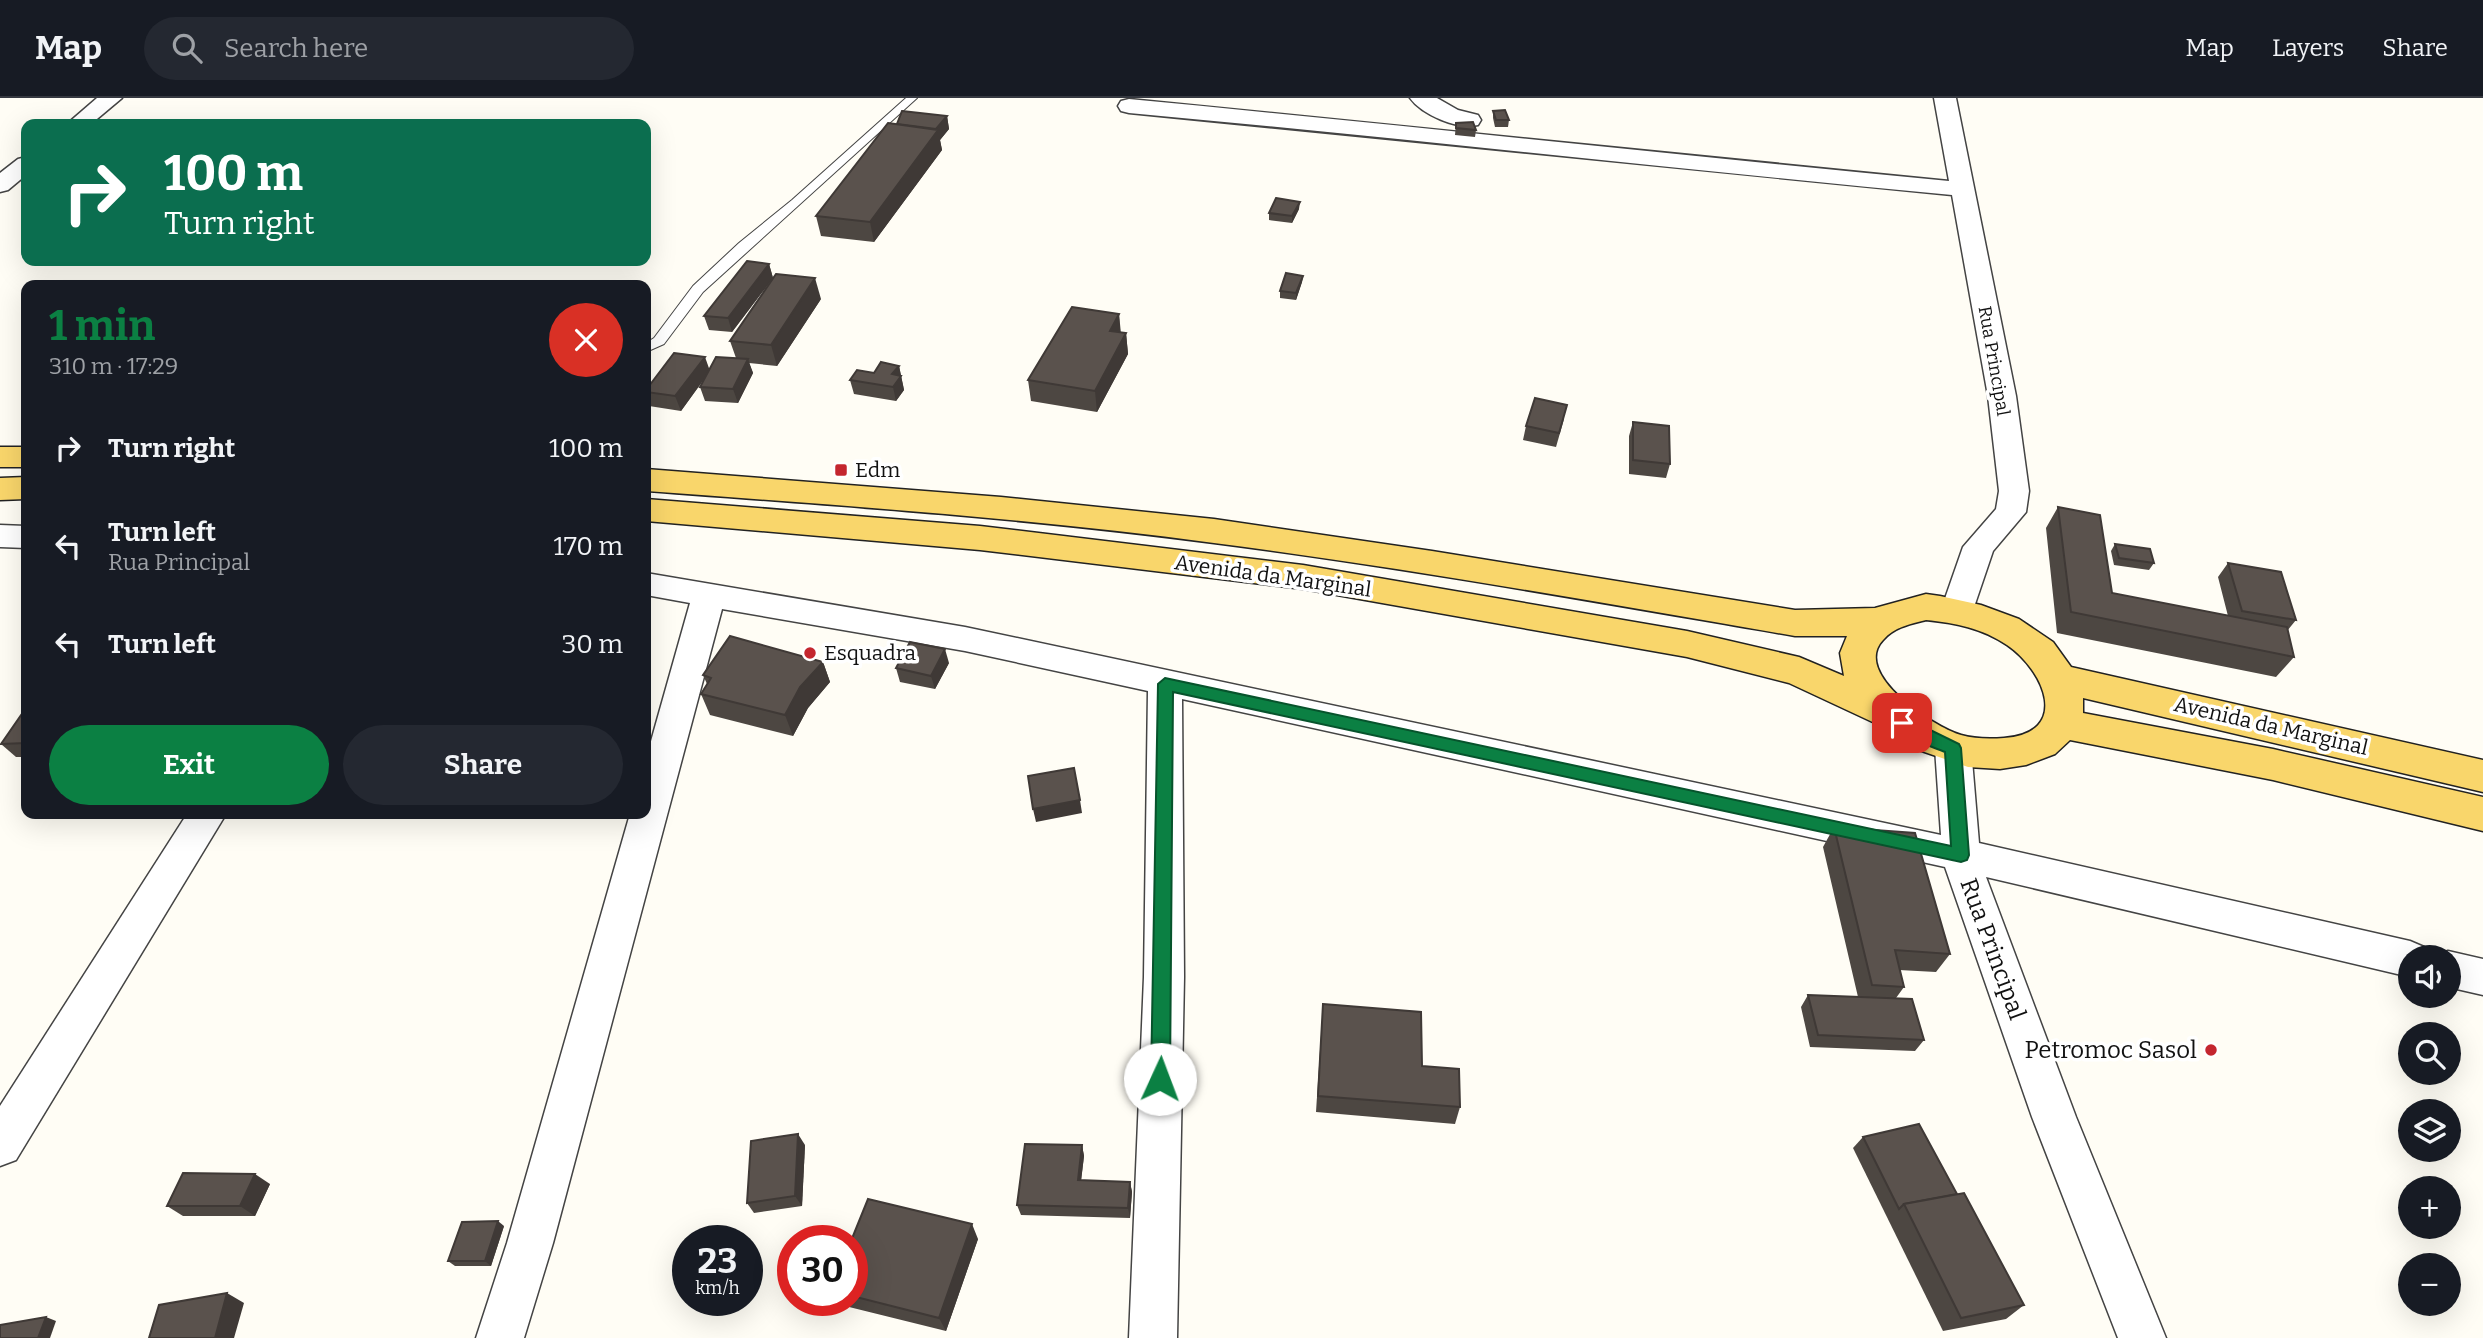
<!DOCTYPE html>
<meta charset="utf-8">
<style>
:root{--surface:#171b24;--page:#242831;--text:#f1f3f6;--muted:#9ea1a6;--line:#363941;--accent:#0b8043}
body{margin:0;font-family:Bitter,serif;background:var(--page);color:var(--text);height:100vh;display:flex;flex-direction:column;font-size:26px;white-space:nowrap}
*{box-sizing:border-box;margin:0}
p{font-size:23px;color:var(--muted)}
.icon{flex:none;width:38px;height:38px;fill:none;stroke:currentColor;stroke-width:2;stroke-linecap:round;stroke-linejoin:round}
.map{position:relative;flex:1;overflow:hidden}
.sheet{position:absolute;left:21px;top:182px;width:630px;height:539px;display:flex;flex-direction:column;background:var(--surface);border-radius:14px;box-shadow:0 7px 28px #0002}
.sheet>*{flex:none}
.guide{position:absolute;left:21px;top:21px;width:630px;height:147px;border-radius:14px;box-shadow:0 7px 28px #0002;background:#0b6e4f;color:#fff;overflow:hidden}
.buttons{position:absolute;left:2398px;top:847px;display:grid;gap:14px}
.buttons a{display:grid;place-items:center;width:63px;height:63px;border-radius:50%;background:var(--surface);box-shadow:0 7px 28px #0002;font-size:35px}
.speed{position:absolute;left:672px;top:1127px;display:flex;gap:14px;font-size:35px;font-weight:700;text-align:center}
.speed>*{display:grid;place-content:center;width:91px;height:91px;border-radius:50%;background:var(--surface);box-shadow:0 7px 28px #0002;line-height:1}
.speed small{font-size:18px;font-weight:400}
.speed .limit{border:10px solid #d22;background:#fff;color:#111}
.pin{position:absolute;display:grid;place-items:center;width:60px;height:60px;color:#fff;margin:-30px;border-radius:14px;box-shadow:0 4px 10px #0006}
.me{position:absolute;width:77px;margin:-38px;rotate:2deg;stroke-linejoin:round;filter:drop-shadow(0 0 5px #0008)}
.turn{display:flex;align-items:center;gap:24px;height:147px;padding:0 28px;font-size:32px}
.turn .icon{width:91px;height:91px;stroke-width:2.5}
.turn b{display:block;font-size:49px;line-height:60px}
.round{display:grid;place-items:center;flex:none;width:74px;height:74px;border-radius:37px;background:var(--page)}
.summary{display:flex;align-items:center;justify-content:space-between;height:119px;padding:0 28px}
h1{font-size:42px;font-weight:700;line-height:52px;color:var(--accent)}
.primary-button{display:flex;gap:14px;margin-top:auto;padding:14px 28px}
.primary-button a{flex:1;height:80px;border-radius:42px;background:var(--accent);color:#fff;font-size:28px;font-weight:700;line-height:80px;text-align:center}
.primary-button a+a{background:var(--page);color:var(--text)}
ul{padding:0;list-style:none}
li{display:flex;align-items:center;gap:21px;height:98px;padding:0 28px}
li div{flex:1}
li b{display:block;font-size:26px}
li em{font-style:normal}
header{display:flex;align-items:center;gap:42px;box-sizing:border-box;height:98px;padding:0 35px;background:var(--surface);border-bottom:2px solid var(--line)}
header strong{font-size:33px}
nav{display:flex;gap:38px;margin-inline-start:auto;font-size:24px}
.search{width:490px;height:63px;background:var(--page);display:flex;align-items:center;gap:18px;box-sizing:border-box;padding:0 24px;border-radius:38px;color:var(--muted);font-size:26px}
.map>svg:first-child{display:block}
</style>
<header>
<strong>Map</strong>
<div class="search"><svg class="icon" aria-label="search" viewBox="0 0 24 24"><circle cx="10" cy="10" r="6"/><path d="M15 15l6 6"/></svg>Search here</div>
<nav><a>Map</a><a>Layers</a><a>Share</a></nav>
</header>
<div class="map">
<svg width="2483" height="1240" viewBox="0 0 2483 1240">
<rect width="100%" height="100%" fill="#fffdf5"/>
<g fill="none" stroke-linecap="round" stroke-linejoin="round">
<g stroke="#444" stroke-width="2">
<path id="service" d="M906,0H917L703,194L664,246L646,254V245L654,240L693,188L739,145L792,102Z"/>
</g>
<g stroke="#444" stroke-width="3">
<g id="minor">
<path d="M97,0H122L91,26H67Z"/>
<path d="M1410,0H1437L1458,12L1478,17L1481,22L1478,27C1458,32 1422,17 1410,0Z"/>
<path d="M1934,0H1956L2016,298L2029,393L2026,414L1993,453L1973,512L1969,520L1957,524L1945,520L1941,512L1963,449L1996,411L1999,393L1988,298L1952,97C1677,71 1403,40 1129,15L1121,13L1118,8L1121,3L1129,1C1403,27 1676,57 1949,83Z"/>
<path d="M26,59V77L8,92L0,94V75L18,61Z"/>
<path d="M0,427L26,428V450L0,449Z"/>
<path d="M646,475L965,529L1941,737L1935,650L1940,640L1953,636L1966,640L1971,650L1979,745L2410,843L2424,849L2429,859H2410V879L1986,779L2076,1019L2166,1240H2118L2032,1019L1945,769L1182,601L1184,879L1177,1240H1129L1144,879L1148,593L965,553L722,511L553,1145L524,1240H476L507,1145L630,716H646V661L690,505L646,497Z"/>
<path d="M187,716H226L16,1062L0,1068V1008Z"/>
<path d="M2448,853L2483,861V897L2448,889V859H2433Z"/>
</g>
</g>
<g stroke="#222" stroke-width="3">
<g id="primary">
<rect x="0" y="349" width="26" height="20"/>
<path d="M646,371L1001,399L1214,421L1432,453L1795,512L1875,510L1926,496L1940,498L1981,507L2019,521L2053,544L2071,569L2483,662V694L2083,600V615L2273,651L2483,699V733L2273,682L2070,642L2055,656L2026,667L2000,671L1968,669L1910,649L1879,627L1789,585L1687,559L1303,491L980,452L646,423V401L980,428L1303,467L1687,533L1799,559L1844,578L1840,555L1847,538H1795C1602,505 1409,470 1214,445C1026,420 836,407 646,393ZM1926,522C1955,525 1982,530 2007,547C2045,573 2071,635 2004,640C1990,641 1975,641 1961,637C1934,629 1851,576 1883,542C1894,529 1910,526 1926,522Z"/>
<path d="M26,379V401L0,402V380Z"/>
</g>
</g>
<use href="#service" fill="#fff" fill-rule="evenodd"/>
<use href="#minor" fill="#fff" fill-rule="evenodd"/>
<use href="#primary" fill="#f9d66b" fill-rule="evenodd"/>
</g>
<g fill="#4d4742">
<path d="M1493,13L1509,22L1508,29H1495L1493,20Z"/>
<path d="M947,18L949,31L940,42L942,52L874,144L821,138L816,118L897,26Z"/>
<path d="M1456,25L1476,32L1475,39L1455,37Z"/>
<path d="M1299,111L1292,125L1269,122V115Z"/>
<path d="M769,166L773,180L732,234L709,232L704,218Z"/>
<path d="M1303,178L1302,184L1296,202L1280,200V193Z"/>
<path d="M821,201L777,268L749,265L753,275L738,305L705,303L700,289L704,281L681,313L649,308L646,300V301V285L648,289L709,272L736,260L730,243Z"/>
<path d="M1119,216L1120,234L1126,235L1128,256L1097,314L1031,303L1028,282Z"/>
<path d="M899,268L904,292L896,303L854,296L850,282Z"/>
<path d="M1564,321L1556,349L1523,342L1526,328Z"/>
<path d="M1633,324L1670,366L1666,380L1629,376V338Z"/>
<path d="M2058,409L2112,495L2228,518L2218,479L2228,465L2296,522L2287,533L2294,559L2276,579L2057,535L2046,430Z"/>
<path d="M2115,446L2154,465L2149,472L2114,467L2111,453Z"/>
<path d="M823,564L830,584L808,610L793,638L710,617L701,596L707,586L703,577Z"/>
<path d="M949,565L935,591L900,584L896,570Z"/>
<path d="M26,610V659H16L1,646Z"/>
<path d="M39,716H133V717L42,718Z"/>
<path d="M1834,729L1950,856L1936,874L1899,872L1904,889L1896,900L1924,942L1915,953L1810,949L1801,909L1808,897L1858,899L1823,749Z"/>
<path d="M1323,906L1422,968L1460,1009L1455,1026L1316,1014Z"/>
<path d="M1863,1039L1957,1096L2024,1207L2006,1221L1943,1233L1853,1050Z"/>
<path d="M805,1047L802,1108L754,1115L747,1105Z"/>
<path d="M1082,1047L1084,1058L1081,1082L1130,1084L1132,1094L1130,1120L1021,1117L1017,1107Z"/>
<path d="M270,1086L255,1118H183L167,1108Z"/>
<path d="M504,1128L491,1168H455L448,1163Z"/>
<path d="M978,1141L946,1233L841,1207L838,1202H852V1143Z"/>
</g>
<g fill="#3f3936">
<path d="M947,18L949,31L940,42L942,52L874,144L870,124L936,31Z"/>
<path d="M1300,104L1299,111L1292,125V118Z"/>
<path d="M769,166L773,180L732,234L728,220Z"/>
<path d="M1303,178L1302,184L1296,202V195Z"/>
<path d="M815,180L821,201L777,268L771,247Z"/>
<path d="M1119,216L1121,236L1110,233Z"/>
<path d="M1126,235L1128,256L1097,314L1095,293Z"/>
<path d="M705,259L710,273L681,313L675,298Z"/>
<path d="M748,261L753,275L738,305L733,291Z"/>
<path d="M899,268L904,292L896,303L893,289L892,276Z"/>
<path d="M945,551L949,565L935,591L931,578Z"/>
<path d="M823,564L830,584L808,610L793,638L785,617L800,589Z"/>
<path d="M1080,702L1082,715L1036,724L1033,711Z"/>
<path d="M798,1036L805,1047L802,1108L795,1098Z"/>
<path d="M1082,1047L1084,1058L1080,1092L1078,1082Z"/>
<path d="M255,1076L270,1086L255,1118L240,1108Z"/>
<path d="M1130,1084L1132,1094L1130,1120L1128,1110Z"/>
<path d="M498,1123L504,1128L491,1168L485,1163Z"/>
<path d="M972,1126L978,1141L946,1233L939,1220Z"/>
<path d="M227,1195L244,1205L234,1240H215Z"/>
<path d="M46,1219L56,1223L50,1240H38Z"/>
</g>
<g fill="#5a524d" stroke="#3f3936" stroke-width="2">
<path d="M1505,12L1509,22H1496L1493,13Z"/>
<path d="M902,13L947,18L936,31L897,26Z"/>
<path d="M1473,24L1476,32L1456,30V25Z"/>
<path d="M888,25L938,32L870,124L816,118Z"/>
<path d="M1276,100L1300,104L1292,118L1269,115Z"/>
<path d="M747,163L769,166L728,220L704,218Z"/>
<path d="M1286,175L1303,178L1296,195L1280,193Z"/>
<path d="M776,176L815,180L771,247L730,243Z"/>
<path d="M1072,209L1119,216L1110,233L1126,235L1095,293L1028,282Z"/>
<path d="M674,255L705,259L675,298L646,294V292Z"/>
<path d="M716,259L748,261L733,291L700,289Z"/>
<path d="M881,264L899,268L892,276L901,278L893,289L850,282L857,272L874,275Z"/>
<path d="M1535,300L1567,307L1559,335L1526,328Z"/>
<path d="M1633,324L1669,328L1670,366L1633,362Z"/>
<path d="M2058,409L2100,417L2112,495L2287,529L2294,559L2071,514Z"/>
<path d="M2115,446L2150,451L2154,465L2119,460Z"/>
<path d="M2228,465L2281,474L2296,522L2242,513Z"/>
<path d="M730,538L823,564L800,589L785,617L701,596L711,580L703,577Z"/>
<path d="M910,544L945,551L931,578L896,570Z"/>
<path d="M26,610V645L1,646Z"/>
<path d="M1074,670L1080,702L1033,711L1028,678Z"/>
<path d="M1834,729L1915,735L1950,856L1895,852L1904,889L1872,887Z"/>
<path d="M1808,897L1912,901L1924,942L1818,937Z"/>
<path d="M1323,906L1421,914L1422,968L1459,971L1460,1009L1318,998Z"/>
<path d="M1919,1026L1957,1096L1904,1106L1899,1111L1863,1039Z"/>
<path d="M798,1036L795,1098L747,1105L751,1043Z"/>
<path d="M1025,1046L1082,1047L1078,1082L1130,1084L1128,1110L1017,1107Z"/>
<path d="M183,1075L255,1076L240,1108H167Z"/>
<path d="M1964,1095L2024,1207L1961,1220L1904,1106Z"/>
<path d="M868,1101L972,1126L939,1220L852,1198L851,1143Z"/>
<path d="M498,1123L485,1163H448L462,1124Z"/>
<path d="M227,1195L215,1240H149L159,1207Z"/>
<path d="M46,1219L38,1240H0V1227Z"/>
</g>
<path fill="#0b8043" stroke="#07532c" stroke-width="2" d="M1165,580L1951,748L1945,654C1928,647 1904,641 1894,625L1896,620L1902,618L1959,646L1961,650L1969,757L1967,762L1961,764L1173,594L1170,981L1167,988L1160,990L1153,988L1151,981L1158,586Z"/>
<g fill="#c4262e" stroke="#fff" stroke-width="2.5">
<rect x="834" y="365" width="14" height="14" rx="3.5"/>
<circle cx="810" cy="555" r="7"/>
<circle cx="2211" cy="952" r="7"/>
</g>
<g text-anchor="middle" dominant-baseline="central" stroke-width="7" stroke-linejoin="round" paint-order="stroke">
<g font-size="18" fill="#111" stroke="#fff">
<text transform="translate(1994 263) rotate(80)">Rua Principal</text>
</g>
<g font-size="21" fill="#111" stroke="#fff" text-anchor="start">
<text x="855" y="372">Edm</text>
<text x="824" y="555">Esquadra</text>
</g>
<g font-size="21" fill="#111" stroke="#fff">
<text transform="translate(1273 478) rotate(8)">Avenida da Marginal</text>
<text transform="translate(2271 628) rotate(13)">Avenida da Marginal</text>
</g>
<g font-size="24" fill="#111" stroke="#fff">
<text transform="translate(1993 851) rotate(70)">Rua Principal</text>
</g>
<g font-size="24" fill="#111" stroke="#fff" text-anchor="end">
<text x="2197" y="952">Petromoc Sasol</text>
</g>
</g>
</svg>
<div class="buttons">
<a><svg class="icon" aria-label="sound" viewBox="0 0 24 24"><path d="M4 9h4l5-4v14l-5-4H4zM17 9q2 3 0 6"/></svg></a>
<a><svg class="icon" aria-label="search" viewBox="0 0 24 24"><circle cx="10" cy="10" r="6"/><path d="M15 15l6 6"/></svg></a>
<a><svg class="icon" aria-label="layers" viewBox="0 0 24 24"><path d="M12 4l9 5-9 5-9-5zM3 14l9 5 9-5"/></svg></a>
<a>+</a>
<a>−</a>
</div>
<div class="speed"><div>23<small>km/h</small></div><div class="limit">30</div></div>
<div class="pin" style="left:1902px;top:625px;background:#d93025"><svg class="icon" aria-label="arrive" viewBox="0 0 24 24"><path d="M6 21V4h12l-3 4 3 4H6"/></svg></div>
<svg class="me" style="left:1160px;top:981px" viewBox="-20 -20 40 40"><circle r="19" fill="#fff"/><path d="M0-13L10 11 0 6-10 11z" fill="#0b8043"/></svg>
<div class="guide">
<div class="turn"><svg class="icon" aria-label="right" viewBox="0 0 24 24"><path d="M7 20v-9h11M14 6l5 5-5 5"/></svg><div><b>100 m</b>Turn right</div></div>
</div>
<section class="sheet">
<div class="summary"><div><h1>1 min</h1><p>310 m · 17:29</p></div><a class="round" style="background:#d93025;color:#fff"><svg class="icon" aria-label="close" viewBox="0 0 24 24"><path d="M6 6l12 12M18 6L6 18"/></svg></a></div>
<ul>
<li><svg class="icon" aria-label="right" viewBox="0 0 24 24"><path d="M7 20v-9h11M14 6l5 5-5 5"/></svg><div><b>Turn right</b></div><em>100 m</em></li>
<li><svg class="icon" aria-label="left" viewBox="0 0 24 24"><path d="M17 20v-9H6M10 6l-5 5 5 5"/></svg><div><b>Turn left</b><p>Rua Principal</p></div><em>170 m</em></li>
<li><svg class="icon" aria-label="left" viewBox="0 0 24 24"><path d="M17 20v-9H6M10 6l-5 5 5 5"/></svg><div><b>Turn left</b></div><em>30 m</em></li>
</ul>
<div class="primary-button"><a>Exit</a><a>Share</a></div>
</section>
</div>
